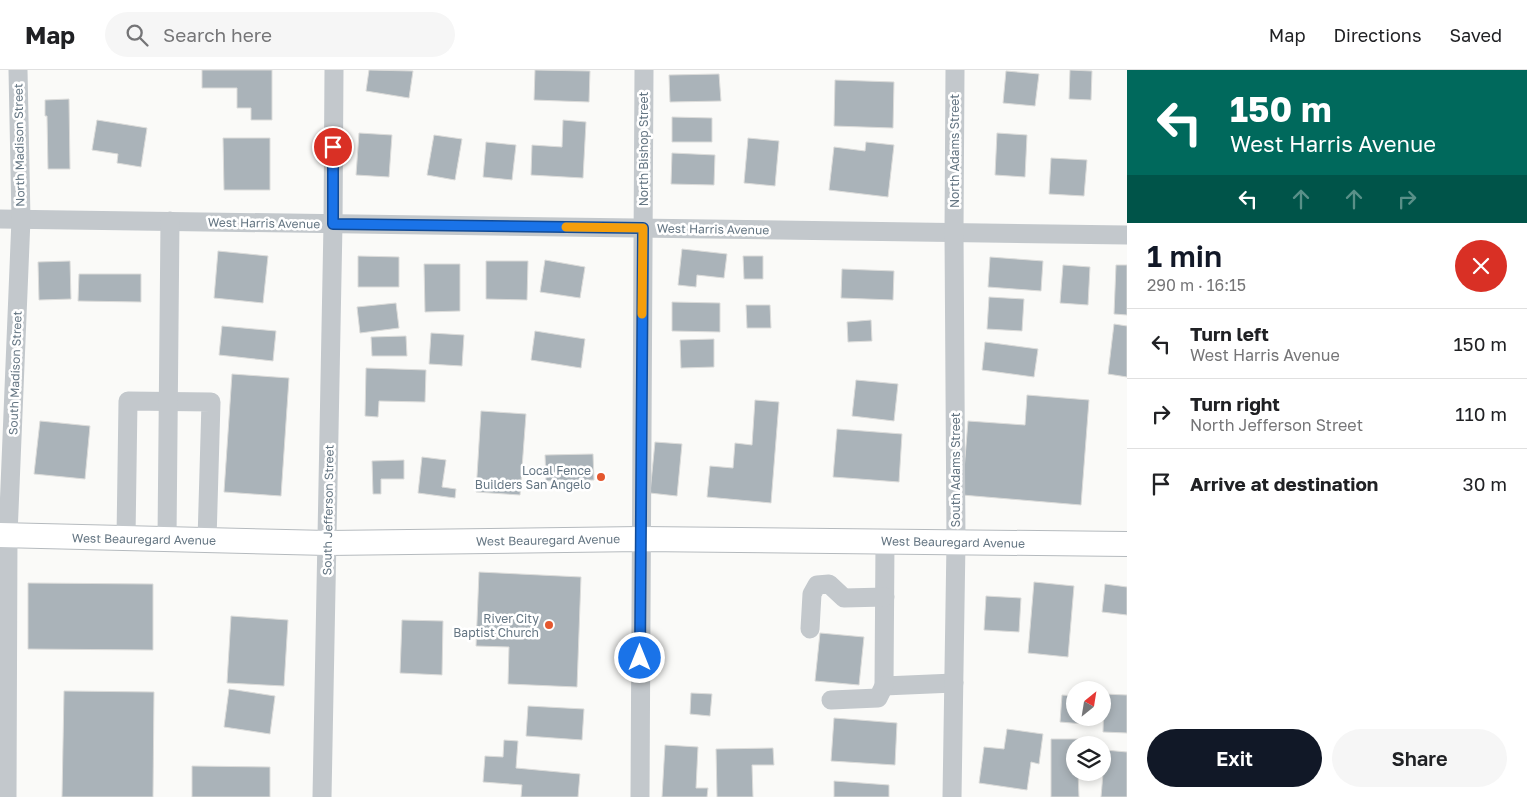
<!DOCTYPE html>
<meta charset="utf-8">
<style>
:root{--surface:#fff;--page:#f6f6f6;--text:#202124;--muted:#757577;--line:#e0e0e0;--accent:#111827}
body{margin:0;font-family:"Golos Text",sans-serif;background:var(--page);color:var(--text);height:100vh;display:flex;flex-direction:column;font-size:19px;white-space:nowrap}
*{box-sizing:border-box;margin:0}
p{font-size:16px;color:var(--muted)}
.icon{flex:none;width:28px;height:28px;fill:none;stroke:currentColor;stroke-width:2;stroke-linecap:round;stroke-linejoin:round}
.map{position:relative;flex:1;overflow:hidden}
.side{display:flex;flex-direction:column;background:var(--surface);width:400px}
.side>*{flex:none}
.hud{background:#00695c;color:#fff;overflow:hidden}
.needle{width:32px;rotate:30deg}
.buttons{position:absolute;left:1066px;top:611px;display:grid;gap:10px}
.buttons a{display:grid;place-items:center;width:45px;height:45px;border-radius:50%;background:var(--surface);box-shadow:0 2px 8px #0003;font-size:25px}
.pin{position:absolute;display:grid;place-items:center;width:42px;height:42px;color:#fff;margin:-21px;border:2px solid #fff;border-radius:50%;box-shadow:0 1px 5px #0007}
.me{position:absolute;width:55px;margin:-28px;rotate:0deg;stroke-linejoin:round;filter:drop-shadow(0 0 4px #0008)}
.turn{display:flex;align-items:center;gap:18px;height:105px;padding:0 20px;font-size:22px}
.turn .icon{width:65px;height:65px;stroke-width:2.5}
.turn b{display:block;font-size:35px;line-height:42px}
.lanes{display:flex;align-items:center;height:48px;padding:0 20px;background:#0003;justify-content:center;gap:25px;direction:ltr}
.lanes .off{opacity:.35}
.round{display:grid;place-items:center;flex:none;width:52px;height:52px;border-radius:26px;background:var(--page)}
.overview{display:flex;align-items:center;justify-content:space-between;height:85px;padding:0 20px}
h1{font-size:30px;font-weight:600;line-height:38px;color:var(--accent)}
.button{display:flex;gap:10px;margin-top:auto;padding:10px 20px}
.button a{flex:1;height:58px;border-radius:30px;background:var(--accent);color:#fff;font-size:20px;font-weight:600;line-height:58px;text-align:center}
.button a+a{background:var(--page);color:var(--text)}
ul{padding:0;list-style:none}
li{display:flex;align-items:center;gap:15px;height:70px;padding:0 20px;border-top:1px solid var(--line)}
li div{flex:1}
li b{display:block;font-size:19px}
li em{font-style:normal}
header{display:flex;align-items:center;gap:30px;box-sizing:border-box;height:70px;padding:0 25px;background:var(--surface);border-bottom:1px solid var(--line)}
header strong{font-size:24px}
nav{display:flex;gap:28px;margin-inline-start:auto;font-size:18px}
.search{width:350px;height:45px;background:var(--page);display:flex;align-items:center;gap:12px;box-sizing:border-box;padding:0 18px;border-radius:28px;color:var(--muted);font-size:19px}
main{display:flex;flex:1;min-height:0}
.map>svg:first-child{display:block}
</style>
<header>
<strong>Map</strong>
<div class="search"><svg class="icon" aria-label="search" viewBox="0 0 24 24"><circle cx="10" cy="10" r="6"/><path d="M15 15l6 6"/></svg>Search here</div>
<nav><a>Map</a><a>Directions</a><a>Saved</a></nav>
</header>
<main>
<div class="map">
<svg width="1127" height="727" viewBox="0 0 1127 727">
<rect width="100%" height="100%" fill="#fafaf8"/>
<g fill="#aab3b9" stroke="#dcdcda">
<path d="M202,0H272V50H251V38H237V18H202Z"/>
<path d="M369,0L413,1L409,28L366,21Z"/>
<path d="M535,0L590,1L589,32L534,30Z"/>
<path d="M1070,0L1092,1L1091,30L1069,29Z"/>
<path d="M1006,1L1039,4L1035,36L1003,33Z"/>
<path d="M719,4L721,31L670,32L669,5Z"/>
<path d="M835,10L894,12L893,58L834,56Z"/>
<path d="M69,29L70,99H48L47,46H45V30Z"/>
<path d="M672,47L712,48V72H672Z"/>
<path d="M97,50L147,58L141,97L117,93L118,84L92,80Z"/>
<path d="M563,50L586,52L583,108L531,105L532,75L562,77Z"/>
<path d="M359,63L392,65L389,107L356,105Z"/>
<path d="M997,63L1027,65L1025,107L995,105Z"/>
<path d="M434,65L462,69L455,110L427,105Z"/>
<path d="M223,68H270V120H224Z"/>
<path d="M748,68L779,71L775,116L744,113Z"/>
<path d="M486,72L516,75L512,110L483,107Z"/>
<path d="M866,72L894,75L888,127L829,120L834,77L865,81Z"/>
<path d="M672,83L715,85L714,115L671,114Z"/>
<path d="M1051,88L1087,90L1084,126L1049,124Z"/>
<path d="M682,179L727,184L724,208L697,205L696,217L678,215Z"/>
<path d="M218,181L268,186L263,233L214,228Z"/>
<path d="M358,186L399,187V217H358Z"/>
<path d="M743,186H763V209H744Z"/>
<path d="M990,187L1043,191L1041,221L988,217Z"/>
<path d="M545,190L585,197L580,228L540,222Z"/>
<path d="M70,191L71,229L39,230L38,192Z"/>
<path d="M486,191H528L527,230L486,229Z"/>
<path d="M424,194H460V241L425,242Z"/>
<path d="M1063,195L1090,197L1088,235L1060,233Z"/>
<path d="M1116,195H1127V245L1114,244Z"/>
<path d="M842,199L894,201L893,230L841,228Z"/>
<path d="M79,204H141V232L78,231Z"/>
<path d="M989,227L1024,229L1022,261L987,259Z"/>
<path d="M672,232L720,233V262L672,261Z"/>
<path d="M396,233L399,258L360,263L357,237Z"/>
<path d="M746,235H770L771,258H747Z"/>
<path d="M871,250L872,271L848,272L847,252Z"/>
<path d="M1114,254L1127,256V307L1108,304Z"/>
<path d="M222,256L276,261L273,291L219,285Z"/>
<path d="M535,261L585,269L581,298L531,290Z"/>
<path d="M431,263L464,265L462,296L429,294Z"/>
<path d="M406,266L407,286H372L371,267Z"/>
<path d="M714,269V297L681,298L680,270Z"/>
<path d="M985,272L1038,279L1034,307L982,300Z"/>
<path d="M366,298L426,300L425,332L379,331L378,347L365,346Z"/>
<path d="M232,304L289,308L281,426L224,422Z"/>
<path d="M856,310L898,314L894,351L852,346Z"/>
<path d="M1027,325L1089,330L1081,435L962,425L968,351L1025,355Z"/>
<path d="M755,330L779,332L771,433L707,427L710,396L733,398L735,373L752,375Z"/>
<path d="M481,341L526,344L520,425L476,422Z"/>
<path d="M40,351L90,356L85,409L34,404Z"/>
<path d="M837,359L902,364L899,412L833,407Z"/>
<path d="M655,372L682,374L677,426L650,423Z"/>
<path d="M593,384L594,410L546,411L545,385Z"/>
<path d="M422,387L446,390L442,417L456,419L455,428L418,423Z"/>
<path d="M404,390V409H381V424H373L372,391Z"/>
<path d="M479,502L581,507L577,617L508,614L509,577L476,576Z"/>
<path d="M1034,512L1074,516L1068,587L1028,583Z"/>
<path d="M28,513L153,514V580L28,579Z"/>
<path d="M1105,514L1127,517V545L1102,542Z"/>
<path d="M986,526L1021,528L1019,562L984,560Z"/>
<path d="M231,546L288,550L284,616L227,613Z"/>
<path d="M402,550L443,551L442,605L400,603Z"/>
<path d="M820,563L864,567L859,615L815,611Z"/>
<path d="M229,619L275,626L270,664L224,657Z"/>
<path d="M64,621L154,622L153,727H62Z"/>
<path d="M691,623L712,624L710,646L690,644Z"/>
<path d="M1104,624L1127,625V663L1103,662Z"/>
<path d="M1062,625L1075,626V648H1084V654L1060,652Z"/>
<path d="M528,636L584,639L582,670L526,666Z"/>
<path d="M834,648L897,653L895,695L831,691Z"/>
<path d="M1007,659L1043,664L1039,694L1031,692L1027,720L979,713L984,677L1004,679Z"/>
<path d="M1051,669H1078V675H1075V702H1078L1079,727H1051Z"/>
<path d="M504,670L518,671L516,698L580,704L578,727H521L522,715L483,712L485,686L503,687Z"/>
<path d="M665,675L698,677L696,718H708L707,727H662Z"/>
<path d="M773,678L774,695H752L753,727H717L716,679Z"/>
<path d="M1105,680L1127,682V727H1101Z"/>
<path d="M192,696L270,697V727H192Z"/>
<path d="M834,711L889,715V727H834Z"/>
</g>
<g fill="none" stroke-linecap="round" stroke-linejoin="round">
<g stroke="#b5babe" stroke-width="26">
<path id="major" d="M0,465L328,473L641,469L1127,474"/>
</g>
<g stroke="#c3c8cc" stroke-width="19">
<path d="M0,149L1127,165"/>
<path d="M126,468L128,331L211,332L207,470"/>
<path d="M167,469L170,151"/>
<path d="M885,472L884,616L954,613"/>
<path d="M810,559L812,524L817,515L829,514L844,528L885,527"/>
<path d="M831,630L878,628L884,616"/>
<path d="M7,727L8,465L21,149L18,0"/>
<path d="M322,727L333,154L334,0"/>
<path d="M640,727L644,0"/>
<path d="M952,727L956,472L954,162L955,0"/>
</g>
<use href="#major" stroke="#fff" stroke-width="24"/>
</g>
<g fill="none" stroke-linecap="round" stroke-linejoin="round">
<g stroke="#114b97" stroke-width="12">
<path id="route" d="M333,77V154L643,158L640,588"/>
</g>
<use href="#route" stroke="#1a73e8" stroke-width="9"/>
<path stroke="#f59e0b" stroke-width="9" d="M566,157L643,158L642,244"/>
</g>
<g fill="#e4572e" stroke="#fff" stroke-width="2">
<circle cx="601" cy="407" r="5"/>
<circle cx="549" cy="555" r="5"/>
</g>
<g text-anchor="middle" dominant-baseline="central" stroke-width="5" stroke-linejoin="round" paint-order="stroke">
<g font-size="12" fill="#657683" stroke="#fff">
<text transform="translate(19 75) rotate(-91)">North Madison Street</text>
<text transform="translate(643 79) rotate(-90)">North Bishop Street</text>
<text transform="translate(954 81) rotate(-90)">North Adams Street</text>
<text transform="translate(264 153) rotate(1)">West Harris Avenue</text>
<text transform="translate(713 159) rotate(1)">West Harris Avenue</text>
<text transform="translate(15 303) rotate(-88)">South Madison Street</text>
<text transform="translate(955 400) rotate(-90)">South Adams Street</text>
<text transform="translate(328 440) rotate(-89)">South Jefferson Street</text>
<text transform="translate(144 469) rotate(1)">West Beauregard Avenue</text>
<text transform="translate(548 470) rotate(-1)">West Beauregard Avenue</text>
<text transform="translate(953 472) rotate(1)">West Beauregard Avenue</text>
</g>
<g font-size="12" fill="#657683" stroke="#fff" text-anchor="end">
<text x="591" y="400">Local Fence<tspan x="591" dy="14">Builders San Angelo</tspan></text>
<text x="539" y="548">River City<tspan x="539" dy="14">Baptist Church</tspan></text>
</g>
</g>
</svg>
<div class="buttons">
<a><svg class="needle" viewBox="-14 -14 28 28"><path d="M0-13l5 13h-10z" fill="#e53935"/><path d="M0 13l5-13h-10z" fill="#757577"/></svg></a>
<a><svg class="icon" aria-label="layers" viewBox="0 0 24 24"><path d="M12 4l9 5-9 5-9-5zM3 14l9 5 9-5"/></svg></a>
</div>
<div class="pin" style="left:333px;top:77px;background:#d93025"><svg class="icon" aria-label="arrive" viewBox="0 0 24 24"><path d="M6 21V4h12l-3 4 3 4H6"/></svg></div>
<svg class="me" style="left:640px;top:588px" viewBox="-20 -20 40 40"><circle r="17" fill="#1a73e8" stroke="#fff" stroke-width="3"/><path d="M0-11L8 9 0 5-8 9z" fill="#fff"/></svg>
</div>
<section class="side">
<div class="hud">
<div class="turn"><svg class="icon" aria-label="left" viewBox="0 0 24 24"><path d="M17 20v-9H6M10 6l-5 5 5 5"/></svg><div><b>150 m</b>West Harris Avenue</div></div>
<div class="lanes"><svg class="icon" aria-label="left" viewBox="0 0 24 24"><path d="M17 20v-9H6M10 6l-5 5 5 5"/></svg><svg class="icon off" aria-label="ahead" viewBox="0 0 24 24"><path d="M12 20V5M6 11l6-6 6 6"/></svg><svg class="icon off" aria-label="ahead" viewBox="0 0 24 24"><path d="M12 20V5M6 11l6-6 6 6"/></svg><svg class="icon off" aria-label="right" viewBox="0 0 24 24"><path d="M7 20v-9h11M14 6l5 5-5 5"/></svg></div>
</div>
<div class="overview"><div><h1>1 min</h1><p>290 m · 16:15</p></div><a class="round" style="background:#d93025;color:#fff"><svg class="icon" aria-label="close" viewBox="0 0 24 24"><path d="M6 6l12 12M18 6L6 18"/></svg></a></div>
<ul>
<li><svg class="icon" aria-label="left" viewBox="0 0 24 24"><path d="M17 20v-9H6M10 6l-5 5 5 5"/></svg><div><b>Turn left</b><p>West Harris Avenue</p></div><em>150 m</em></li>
<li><svg class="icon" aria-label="right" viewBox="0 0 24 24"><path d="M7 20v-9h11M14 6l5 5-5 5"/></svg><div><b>Turn right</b><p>North Jefferson Street</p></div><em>110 m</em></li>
<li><svg class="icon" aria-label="arrive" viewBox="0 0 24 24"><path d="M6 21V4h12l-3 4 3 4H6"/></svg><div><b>Arrive at destination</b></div><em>30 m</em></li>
</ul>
<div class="button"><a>Exit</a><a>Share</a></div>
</section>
</main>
